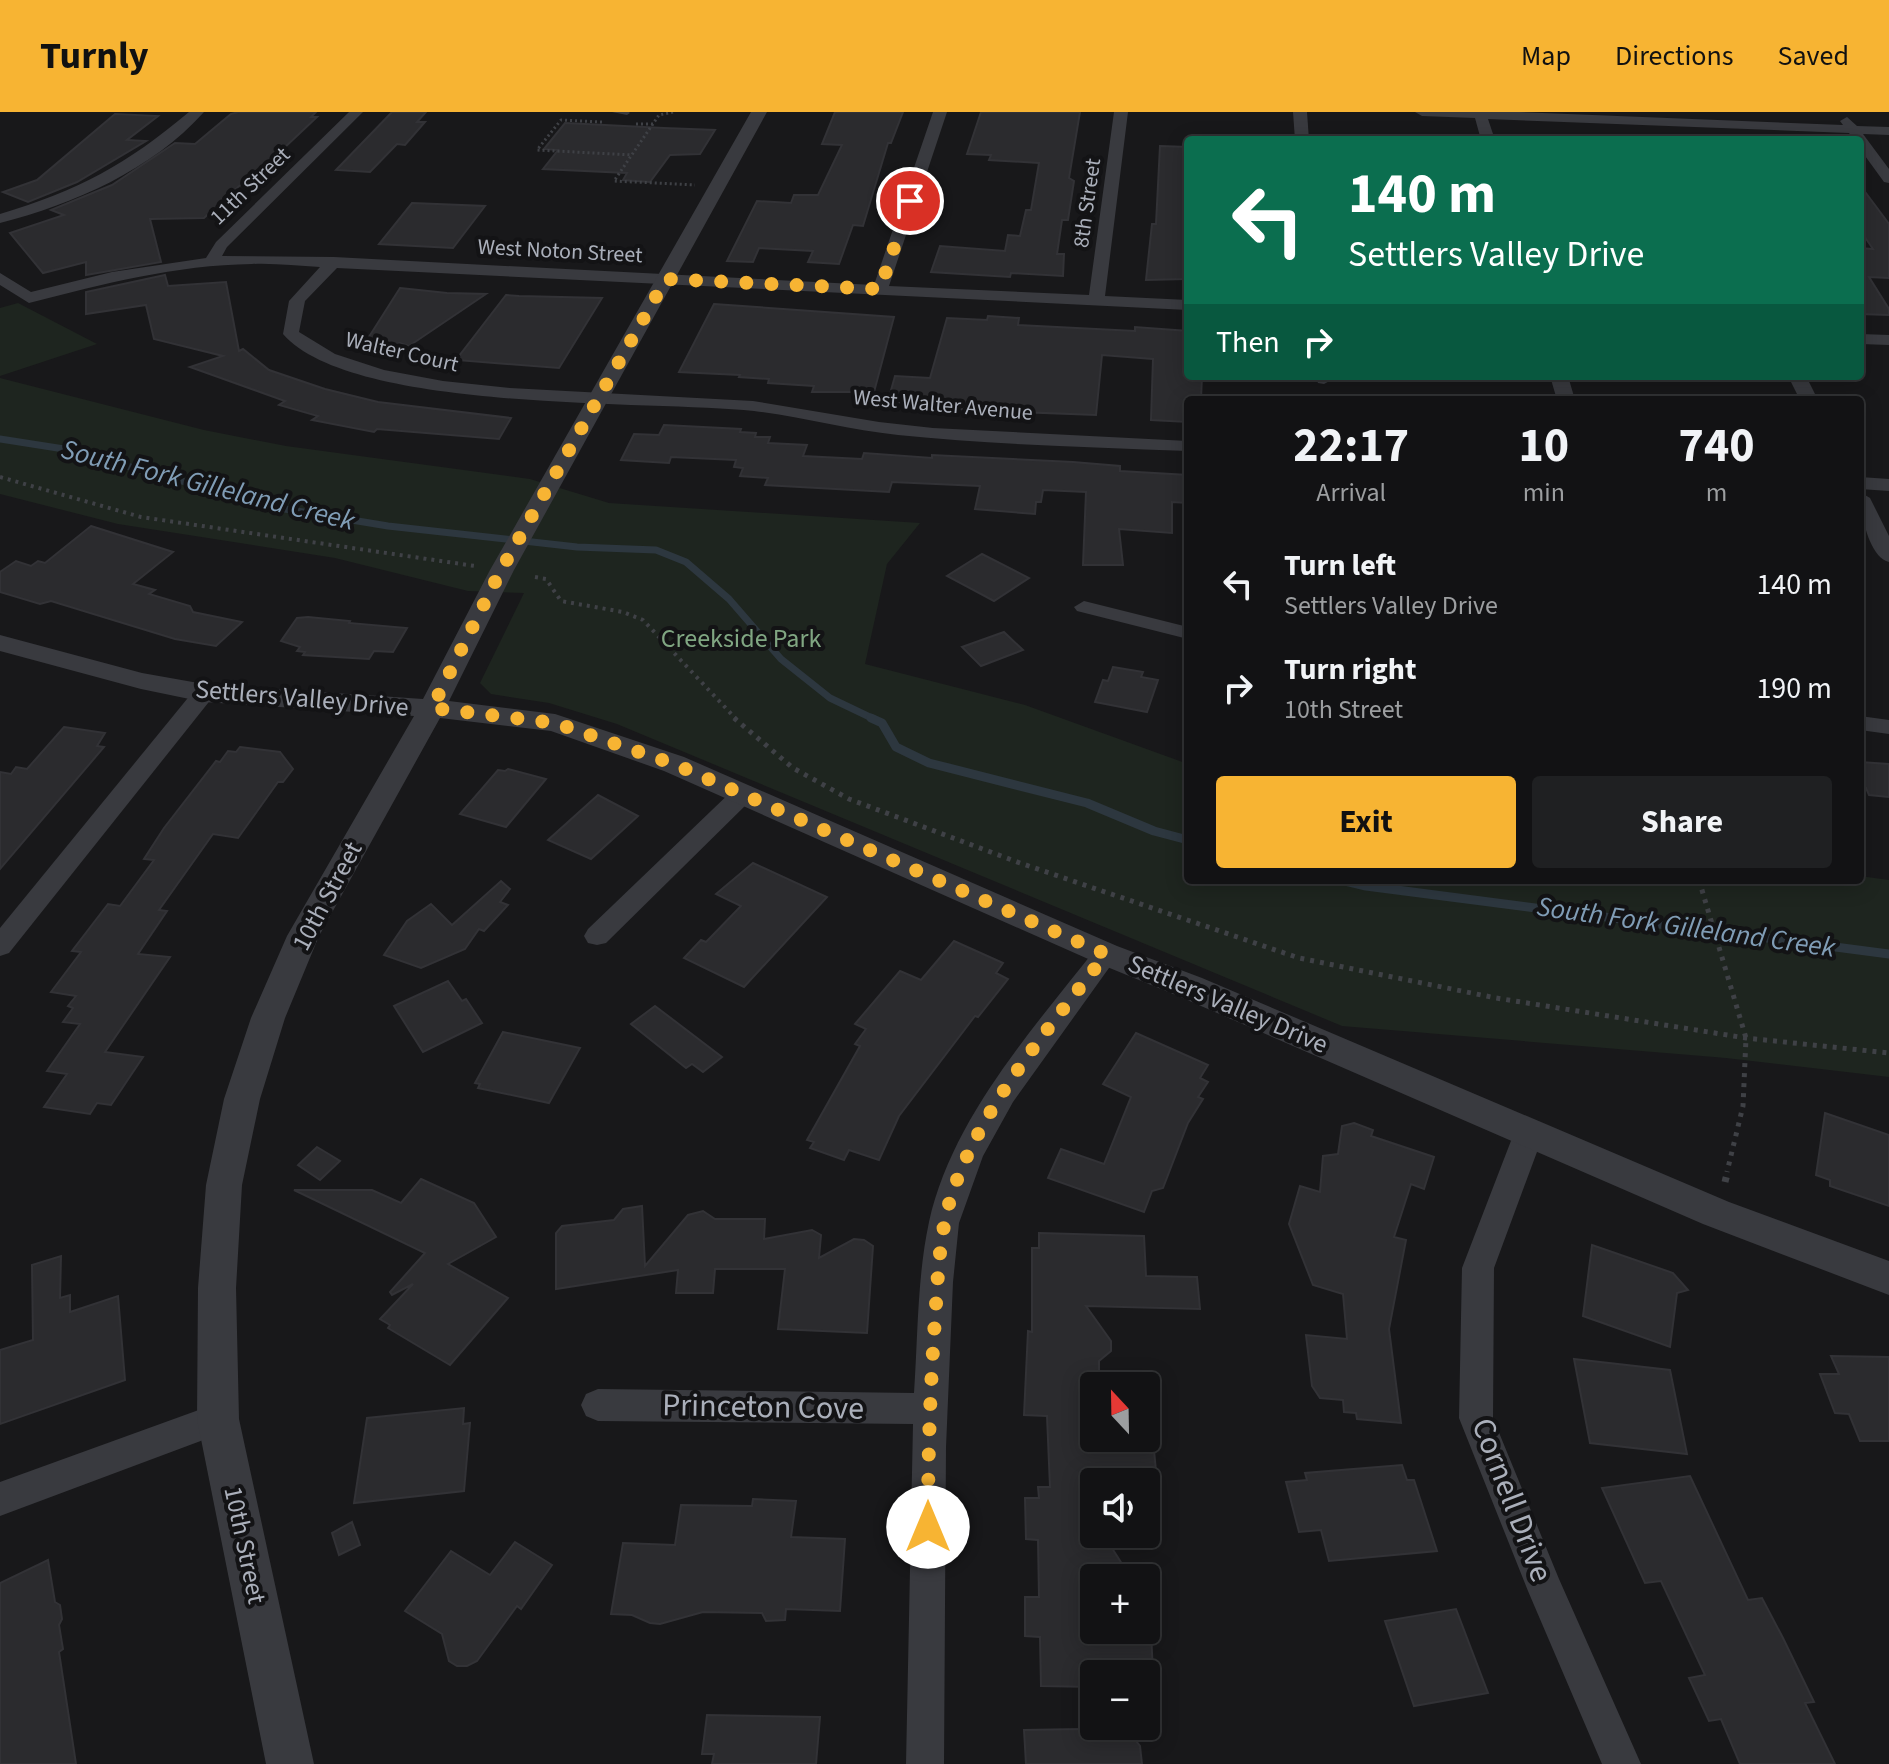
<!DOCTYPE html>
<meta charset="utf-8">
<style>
:root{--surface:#121214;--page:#1f2022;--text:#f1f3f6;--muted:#9c9ea0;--line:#313234;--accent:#f7b433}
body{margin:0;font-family:"Source Sans 3",sans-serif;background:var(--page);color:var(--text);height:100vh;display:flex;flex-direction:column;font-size:30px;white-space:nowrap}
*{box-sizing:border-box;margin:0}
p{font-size:26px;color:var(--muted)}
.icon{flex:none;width:44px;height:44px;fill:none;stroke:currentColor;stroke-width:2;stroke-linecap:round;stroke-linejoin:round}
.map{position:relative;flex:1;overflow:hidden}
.sheet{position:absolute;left:1184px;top:284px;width:680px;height:488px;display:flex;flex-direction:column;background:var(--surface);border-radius:8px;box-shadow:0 4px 20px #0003,0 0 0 2px var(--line)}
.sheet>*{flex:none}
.guide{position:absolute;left:1184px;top:24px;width:680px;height:244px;border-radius:8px;box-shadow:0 4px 20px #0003,0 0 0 2px var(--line);background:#0b6e4f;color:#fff;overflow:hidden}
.needle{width:52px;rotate:338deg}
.tools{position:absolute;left:1080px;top:1260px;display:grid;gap:16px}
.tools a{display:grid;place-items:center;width:80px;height:80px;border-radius:8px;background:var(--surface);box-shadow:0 4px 20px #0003,0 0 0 2px var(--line);font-size:40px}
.pin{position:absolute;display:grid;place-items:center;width:68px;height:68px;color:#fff;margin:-34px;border:4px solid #fff;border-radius:50%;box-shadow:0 2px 8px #0007}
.me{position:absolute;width:88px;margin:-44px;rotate:0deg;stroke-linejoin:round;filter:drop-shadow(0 0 6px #0008)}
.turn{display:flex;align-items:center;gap:28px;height:168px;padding:0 32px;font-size:36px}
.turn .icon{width:104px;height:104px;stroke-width:2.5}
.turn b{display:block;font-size:56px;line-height:68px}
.then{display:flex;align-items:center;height:76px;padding:0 32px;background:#0003;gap:16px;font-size:30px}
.eta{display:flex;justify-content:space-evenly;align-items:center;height:136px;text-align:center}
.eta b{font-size:48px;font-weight:700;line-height:56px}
.action{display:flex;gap:16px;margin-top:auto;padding:16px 32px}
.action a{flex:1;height:92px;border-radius:8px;background:var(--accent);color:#111;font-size:32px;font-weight:700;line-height:92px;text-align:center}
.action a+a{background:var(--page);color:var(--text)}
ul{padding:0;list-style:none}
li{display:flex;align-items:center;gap:24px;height:104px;padding:0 32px}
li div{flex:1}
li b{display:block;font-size:30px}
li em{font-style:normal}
header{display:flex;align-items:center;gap:48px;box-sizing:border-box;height:112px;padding:0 40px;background:var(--accent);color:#111}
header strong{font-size:38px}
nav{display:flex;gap:44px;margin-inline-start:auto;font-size:28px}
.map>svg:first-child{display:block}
</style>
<header>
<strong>Turnly</strong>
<nav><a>Map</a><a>Directions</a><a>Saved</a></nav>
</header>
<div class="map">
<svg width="1889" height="1652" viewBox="0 0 1889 1652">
<rect width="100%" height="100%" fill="#18181a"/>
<g fill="#1e251f">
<path d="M18,191L97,232L0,264V196Z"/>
<path d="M0,266L204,318L286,334L530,367L609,391L920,411L887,452L865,552L1025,593L1188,652V768H1860V764L1889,768V965L1726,946L1342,914L617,612L549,591L491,582L480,571L524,481L468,479L335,446L118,412L0,382Z"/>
</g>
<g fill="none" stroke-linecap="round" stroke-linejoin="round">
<path stroke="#2d373f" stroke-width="7" d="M0,327L64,337L285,397L388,414L577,435L656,438L686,450L729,487L781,547L830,586L876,608"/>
<g stroke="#2d373f" stroke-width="9">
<path d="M871,606L882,611L896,635L929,651L1087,691L1154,719L1188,728"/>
<path d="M1341,768L1366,774L1889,842"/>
</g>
</g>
<g fill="#2b2b2e" stroke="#323236" stroke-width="2">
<path d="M238,0H316L311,5H317L249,69L239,74L204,106L150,107L161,150L86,163V150L43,161L10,121L64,103L51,98L112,73L175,31L195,32L231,2Z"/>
<path d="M392,0H426L417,10H425L405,33L397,32L370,60L336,58Z"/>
<path d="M835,0H903L891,31H888L863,114L853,113L839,152L808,150L813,139L759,136L753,150L727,149L757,89L791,91L794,83H818L842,33L822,32Z"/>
<path d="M981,0H1080L1069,66L1074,69L1068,108H1062L1057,142H1064L1063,164L1011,161L1010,165L931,160L940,134L1005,139L1008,123L1020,124L1026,98H1031L1039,51L989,48L991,43L967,42Z"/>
<path d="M115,2L158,4L127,28L146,29L77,70L28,90L3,80L37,68Z"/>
<path d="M565,11L664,16L715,18L700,42L670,43L650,70L623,68L627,61L543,57L558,38L544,37Z"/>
<path d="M1160,34L1188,35L1186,167L1146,168L1152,112H1156Z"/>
<path d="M1860,73L1889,112V166L1869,165L1889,197V203L1860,202V136L1873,137L1860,118Z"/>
<path d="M412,91L485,94L453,136L379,132Z"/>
<path d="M165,163L168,174L226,170L239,239L243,237L269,258L325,277L378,290L511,306L499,327L377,317L374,320L312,308L318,304L279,293L285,289L190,255L223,244L154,227L146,193L86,202V180Z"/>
<path d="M400,176L447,181L486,182L409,234L400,231L385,236L365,231Z"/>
<path d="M506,183L519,184L602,186L559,256L456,248Z"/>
<path d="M714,192L894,205L874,280H812L814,274L768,271L769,267L739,265L740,263L679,260Z"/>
<path d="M988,204L1019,206L1018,213L1135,219V215L1188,219V264H1202L1201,288H1188V310L1151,308L1153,247L1102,243L1096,303L968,298L888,289L895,264L930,266L947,206L987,208Z"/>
<path d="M664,313L741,317L740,320L756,321L755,325H770L768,331L807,333L803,344L862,347L864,341L932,346V343L1073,350L1120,354V359L1188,363V391L1172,390V421L1119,417L1123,453H1083L1086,380L1043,378L1041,390H1036L1035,402L975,397L980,374L892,370L889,380L765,373L768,366L740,364L743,356L734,355L736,348L671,345L669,351L621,348L634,322L659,323Z"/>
<path d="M91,414L173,440L133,472L155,478L149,482L190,494L193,500L242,510L216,534L175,527L51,489L40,492L0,480V460L16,449L31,454L38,449L45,451Z"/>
<path d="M982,442L1029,466L994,489L947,464Z"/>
<path d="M308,505L350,509L349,511L407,516L393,540L374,539L369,547L303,543L305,540L297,539L300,535L281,529L297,506Z"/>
<path d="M1004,520L1023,538L981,554L962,535Z"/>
<path d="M1113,555L1143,560L1141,565L1158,568L1147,600L1095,590L1103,568L1108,569Z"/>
<path d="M64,615L105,621L97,634L104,635L0,757V660L11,662L16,655L27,657Z"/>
<path d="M240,635L280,640L293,657L283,670H278L238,726L213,722L159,798L167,799L138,842L170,845L105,940L143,945L111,993L97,991L90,1002L44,995L67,962L47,959L80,912L63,910L73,896L68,894L76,884L51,880L81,840L72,839L108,792L120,794L154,748L144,747L164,716L216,649L220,650L228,639L236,640Z"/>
<path d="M1860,650L1889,652V685L1869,683L1866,676L1860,675Z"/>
<path d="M508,657L546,667L506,715L460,702L498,658L505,659Z"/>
<path d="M598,683L638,704L591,747L548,728Z"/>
<path d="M753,751L827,785L744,875L684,846L701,828L706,830L741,794L716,782Z"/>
<path d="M501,769L510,777L500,790L508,793L484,819L479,817L465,837L421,856L384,843L407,809L431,792L452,813Z"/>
<path d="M954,829L1003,851L996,861L1008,867L978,905L975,904L899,1004L879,1048L849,1038L844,1048L810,1036L814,1030L807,1028L860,934L855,932L866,917L855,912L900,859L921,868Z"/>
<path d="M448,869L462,889L466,887L482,911L423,940L394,894Z"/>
<path d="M655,894L722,945L703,960L692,952L686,956L631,912Z"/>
<path d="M503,920L580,936L549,991L478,976L480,972L475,971Z"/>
<path d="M1136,921L1208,953L1200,966L1208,970L1198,985L1203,987L1188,1011L1163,1076L1152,1079L1144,1100L1048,1066L1061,1037L1104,1052L1131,985L1103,972Z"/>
<path d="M1825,1001L1889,1023V1094L1830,1074V1068L1816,1063Z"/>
<path d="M1354,1011L1373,1018L1371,1024L1434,1045L1424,1077L1411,1072L1394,1125L1406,1128L1389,1217L1401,1311L1357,1307L1356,1301L1344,1300L1343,1288L1320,1286L1312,1274L1306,1223L1347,1227L1343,1182L1313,1173L1289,1112L1300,1074L1320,1080L1323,1044L1338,1042L1342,1014Z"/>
<path d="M317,1035L340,1049L320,1068L298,1053Z"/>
<path d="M421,1067L474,1091L496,1125L448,1152L508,1186L450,1253L388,1216L390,1213L380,1207L413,1172L392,1183L390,1180L425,1141L294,1078H372L401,1091Z"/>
<path d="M642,1094L645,1154L688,1103L703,1099L715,1107H765L764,1127L812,1118L821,1123L819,1146L854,1127L864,1128L873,1134L867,1221L778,1217L785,1157H715L713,1181H676L678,1158L556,1177V1121L562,1114L614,1108L623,1097Z"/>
<path d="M1039,1121L1144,1124L1146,1164L1197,1165L1200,1197L1086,1194L1111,1229V1239L1099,1249V1273H1094V1337L1154,1338L1157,1370H1094V1422H1103L1131,1466H1094V1518L1151,1519L1153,1562H1094V1575L1041,1574L1040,1525L1025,1524V1485H1039L1038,1428L1026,1427L1025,1386H1039L1038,1375H1050L1047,1304L1024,1303L1028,1219L1032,1220V1136H1039Z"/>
<path d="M1592,1133L1673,1161L1688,1178L1677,1181L1670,1235L1583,1204Z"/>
<path d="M61,1144L60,1186L70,1183V1200L118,1184L125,1268L0,1312V1238L33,1228L32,1153Z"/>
<path d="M1831,1244L1889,1245V1329H1860L1849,1302L1835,1301L1820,1262H1839Z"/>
<path d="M1574,1247L1670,1258L1687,1342L1590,1331Z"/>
<path d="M464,1296L463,1312L470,1311L464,1379L354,1391L367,1306Z"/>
<path d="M1402,1353L1407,1368H1414L1437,1439L1329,1449L1321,1418L1299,1420L1286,1370L1307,1368L1305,1361Z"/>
<path d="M1690,1364L1748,1488L1762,1486L1783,1526L1814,1590L1805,1591L1835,1652H1740L1721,1607L1709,1609L1689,1566L1705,1563L1661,1469L1645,1471L1602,1376Z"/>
<path d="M753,1387L796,1389L791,1425L845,1427L840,1499L786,1497L785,1508L766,1509L762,1501L703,1500L660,1512L650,1511L632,1503L611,1502L623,1431L675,1433L681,1393L752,1394Z"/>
<path d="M352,1410L360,1433L339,1443L332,1421Z"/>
<path d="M515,1430L552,1453L521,1497L517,1494L477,1549L467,1554H457L449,1549L442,1522L405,1499L451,1439L490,1463Z"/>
<path d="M48,1448L55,1490L60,1493L62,1507L59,1513L63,1537L59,1540L76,1652H0V1471Z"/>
<path d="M1456,1497L1488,1581L1414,1594L1385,1509Z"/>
<path d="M707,1603L820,1605L816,1652H712L714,1642H702Z"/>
<path d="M1081,1617L1082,1623L1132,1624L1140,1634L1142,1652H1026L1024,1618Z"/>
</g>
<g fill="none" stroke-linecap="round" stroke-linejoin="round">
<g stroke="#3f4146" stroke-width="3" stroke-dasharray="2 3" stroke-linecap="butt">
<path d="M673,0L659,3L614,69L695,73"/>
<path d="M602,10L561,8L537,38L632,43"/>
<path d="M636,12H653"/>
</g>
<g stroke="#3f4146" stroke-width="4" stroke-dasharray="3 5" stroke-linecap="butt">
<path d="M0,365L141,405L475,454"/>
<path d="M535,465L546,467L561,489L623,500L643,508L737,608"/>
</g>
<g stroke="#3f4146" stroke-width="5" stroke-dasharray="4 6" stroke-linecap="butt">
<path d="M734,606L793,656L849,687L1020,751L1299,846L1496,886L1746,926L1889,941"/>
<path d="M1699,768L1746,926L1743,994L1727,1060"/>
</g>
<path stroke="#3f4146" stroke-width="7" stroke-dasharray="5 8" stroke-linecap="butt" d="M1725,1070L1728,1058"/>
<path fill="#393a3f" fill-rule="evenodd" d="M612,0H629L630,1L627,3Z"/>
<g fill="#393a3f" fill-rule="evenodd">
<path d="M189,0H204C152,58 74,92 0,111V102C79,78 126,53 189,0Z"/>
<path d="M349,0H363L227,135L222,144L334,145L874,173L933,0H947L889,174L1089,183L1114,0H1128L1105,184L1188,188V198L337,156L305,189L299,220L335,242L384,258L443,269L510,276L753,289L879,310L933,316L1188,329V339C1091,335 994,333 898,323C849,318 802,305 754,299C649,288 352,301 283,222L289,189L320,155C297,154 275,151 252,152C176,153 103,172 29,191L0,173V161L31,180L112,160L206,146L216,130Z"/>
<path d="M1293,0H1307L1309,28H1295Z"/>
<path d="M1415,0H1519L1843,13L1840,9L1847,5L1857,14L1889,15V23L1863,22L1889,57V71L1884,70L1860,37V28H1854L1849,21L1488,7L1495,28H1481L1475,6L1422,4Z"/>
<path d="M1860,222L1889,223V233L1860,232Z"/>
<path d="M1315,264H1333V267L1324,272L1318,271Z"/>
<path d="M1550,264H1568L1575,288H1557Z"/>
<path d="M1788,264H1806L1818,288H1800Z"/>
<path d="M1860,365L1889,367V379L1860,377Z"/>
<path d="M1860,380L1870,386L1889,424V450C1868,445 1860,399 1860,380Z"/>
<path d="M1084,489L1188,515V527L1077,499L1074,495Z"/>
<path d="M204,574L212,576L215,581L212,586L9,841L0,844V816L196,576Z"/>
<path d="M1860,604L1889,608V622L1860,618Z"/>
<path d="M744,673L752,675L756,681L752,687L606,831L597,833L588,831L584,824L588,817L736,675Z"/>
<path d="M1106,832L1115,835L1119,842L1013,990L983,1044L959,1111L953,1170L946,1335L944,1652H906L913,1312L598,1309L586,1304L581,1293L586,1282L598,1277L914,1281C918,1225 917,1166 929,1110C952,1006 1033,917 1097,835Z"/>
<path d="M1529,1009L1539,1013L1544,1021L1494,1156L1493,1306L1559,1467L1641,1652H1602L1528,1479L1459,1306L1462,1156L1514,1021L1519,1013Z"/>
<path d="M218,1291L230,1296L235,1307L230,1318L0,1404V1370Z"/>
</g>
<path fill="#393a3f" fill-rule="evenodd" d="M751,0H767L514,458L449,589L555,602L684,645L1117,834L1202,866L1729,1090L1889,1149V1183L1703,1112L1178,884L1095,850L664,659L551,619L440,606L319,824L285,906L260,987L242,1073L236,1176L239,1307L314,1652H266L197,1307L198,1176L206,1073L224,987L251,906L287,824L414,604L204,590L141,577L0,539V523L142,561L204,572L423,587L490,458Z"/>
</g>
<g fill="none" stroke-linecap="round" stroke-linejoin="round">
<path stroke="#f7b433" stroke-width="14" stroke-dasharray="0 25.2" d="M910,89L880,177L666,167L500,460L432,596L555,611L674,652L1106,842C1051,914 985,989 954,1076C939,1118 938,1164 935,1208C930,1277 928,1346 928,1415"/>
</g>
<g text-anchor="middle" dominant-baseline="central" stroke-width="8" stroke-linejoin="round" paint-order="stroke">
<g font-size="22" fill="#aaafba" stroke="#131315">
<text transform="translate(250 74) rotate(-44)">11th Street</text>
<text transform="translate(1087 91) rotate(-82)">8th Street</text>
<text transform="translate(560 139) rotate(3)">West Noton Street</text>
<text transform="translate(402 240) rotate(13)">Walter Court</text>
<text transform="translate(943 293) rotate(5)">West Walter Avenue</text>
</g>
<g font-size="26" fill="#80a682" stroke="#131315">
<text x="741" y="526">Creekside Park</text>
</g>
<g font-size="26" fill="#aaafba" stroke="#131315">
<text transform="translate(302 586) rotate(5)">Settlers Valley Drive</text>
<text transform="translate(327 784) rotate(-62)">10th Street</text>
<text transform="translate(1228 892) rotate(23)">Settlers Valley Drive</text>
<text transform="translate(245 1433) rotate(78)">10th Street</text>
</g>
<g font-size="28" font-style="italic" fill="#809db6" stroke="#131315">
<text transform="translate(208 373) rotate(14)">South Fork Gilleland Creek</text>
<text transform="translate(1686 815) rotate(8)">South Fork Gilleland Creek</text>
</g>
<g font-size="32" fill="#aaafba" stroke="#131315">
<text transform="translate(763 1295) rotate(1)">Princeton Cove</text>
<text transform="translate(1512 1388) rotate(69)">Cornell Drive</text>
</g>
</g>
</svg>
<div class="tools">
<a><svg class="needle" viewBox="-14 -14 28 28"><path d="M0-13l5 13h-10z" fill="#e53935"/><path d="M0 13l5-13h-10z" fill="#9c9ea0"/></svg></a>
<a><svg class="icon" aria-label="sound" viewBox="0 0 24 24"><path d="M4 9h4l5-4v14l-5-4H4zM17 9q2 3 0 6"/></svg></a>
<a>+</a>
<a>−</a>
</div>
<div class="pin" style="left:910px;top:89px;background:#d93025"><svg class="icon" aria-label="arrive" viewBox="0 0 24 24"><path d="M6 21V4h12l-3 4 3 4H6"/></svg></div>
<svg class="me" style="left:928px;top:1415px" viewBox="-20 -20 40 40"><circle r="19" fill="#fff"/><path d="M0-13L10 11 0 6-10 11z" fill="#f7b433"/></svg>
<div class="guide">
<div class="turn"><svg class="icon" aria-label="left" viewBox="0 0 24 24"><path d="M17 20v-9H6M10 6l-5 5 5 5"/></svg><div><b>140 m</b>Settlers Valley Drive</div></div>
<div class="then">Then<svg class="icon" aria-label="right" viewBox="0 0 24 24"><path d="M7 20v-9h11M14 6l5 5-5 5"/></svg></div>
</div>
<section class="sheet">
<div class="eta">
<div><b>22:17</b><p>Arrival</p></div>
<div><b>10</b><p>min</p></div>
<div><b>740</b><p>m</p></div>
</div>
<ul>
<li><svg class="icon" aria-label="left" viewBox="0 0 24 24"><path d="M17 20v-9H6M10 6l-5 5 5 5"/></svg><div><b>Turn left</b><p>Settlers Valley Drive</p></div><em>140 m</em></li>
<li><svg class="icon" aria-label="right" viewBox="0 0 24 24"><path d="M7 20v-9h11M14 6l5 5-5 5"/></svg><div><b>Turn right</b><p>10th Street</p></div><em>190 m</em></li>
</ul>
<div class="action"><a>Exit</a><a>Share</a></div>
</section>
</div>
